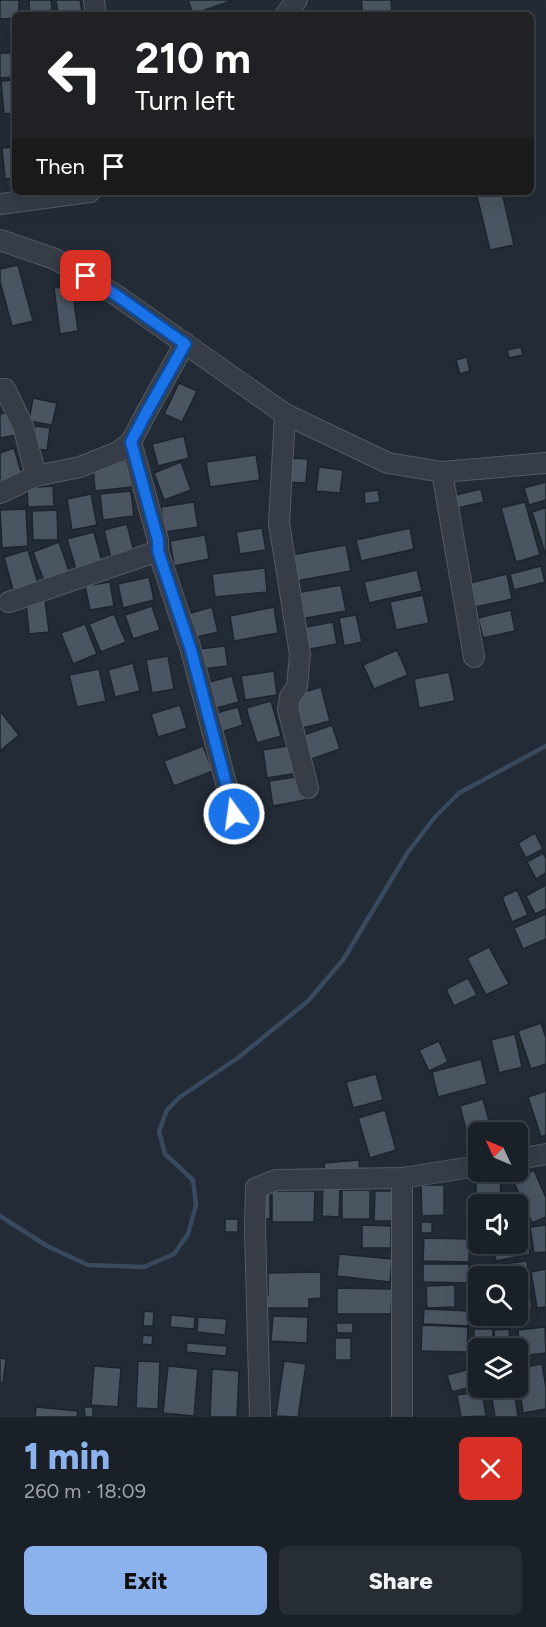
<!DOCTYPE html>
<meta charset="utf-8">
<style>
:root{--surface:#1a2028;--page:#272d34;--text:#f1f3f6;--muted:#9fa3a8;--line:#383e45;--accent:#8cb2ed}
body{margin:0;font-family:Figtree,sans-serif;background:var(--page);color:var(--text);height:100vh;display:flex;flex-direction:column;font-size:22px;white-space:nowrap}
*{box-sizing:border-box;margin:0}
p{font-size:20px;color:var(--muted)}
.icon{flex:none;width:33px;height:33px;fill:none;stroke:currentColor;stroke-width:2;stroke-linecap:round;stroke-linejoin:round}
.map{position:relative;height:1417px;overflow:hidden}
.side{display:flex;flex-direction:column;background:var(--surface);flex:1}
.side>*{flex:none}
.top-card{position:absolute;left:12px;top:12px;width:522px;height:183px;border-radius:9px;box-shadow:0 6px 24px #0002,0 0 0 2px var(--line);background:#202124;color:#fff;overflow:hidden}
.needle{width:39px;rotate:314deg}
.tools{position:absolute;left:468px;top:1122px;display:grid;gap:12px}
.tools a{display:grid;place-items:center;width:60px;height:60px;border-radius:9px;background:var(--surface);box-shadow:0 6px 24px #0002,0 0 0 2px var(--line);font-size:30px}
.pin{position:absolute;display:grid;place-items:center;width:51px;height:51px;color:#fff;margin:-26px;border-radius:12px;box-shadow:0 3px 9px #0006}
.me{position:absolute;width:66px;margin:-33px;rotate:346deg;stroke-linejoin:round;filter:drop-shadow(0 0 4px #0008)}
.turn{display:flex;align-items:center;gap:21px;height:126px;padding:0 24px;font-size:27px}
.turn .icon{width:78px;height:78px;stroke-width:2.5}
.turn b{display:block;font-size:42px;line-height:51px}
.then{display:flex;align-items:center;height:57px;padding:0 24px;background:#0003;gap:12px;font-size:22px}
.round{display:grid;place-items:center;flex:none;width:63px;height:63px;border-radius:9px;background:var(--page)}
.head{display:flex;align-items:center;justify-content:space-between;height:102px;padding:0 24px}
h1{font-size:36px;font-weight:800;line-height:45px;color:var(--accent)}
.cta{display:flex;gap:12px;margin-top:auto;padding:12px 24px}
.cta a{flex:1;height:69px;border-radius:9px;background:var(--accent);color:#111;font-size:24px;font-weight:800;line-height:69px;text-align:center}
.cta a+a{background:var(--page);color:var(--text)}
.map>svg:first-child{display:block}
</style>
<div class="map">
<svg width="546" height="1417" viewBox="0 0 546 1417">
<rect width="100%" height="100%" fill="#232b36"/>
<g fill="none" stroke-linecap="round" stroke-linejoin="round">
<path stroke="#39495e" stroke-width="4.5" d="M0,1216L47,1246L88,1265L144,1267L174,1254L188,1234L196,1205L193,1180L165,1154L159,1131L167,1110L180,1097L239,1057L308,1001L343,960L408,852L435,817L459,793L546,746"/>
</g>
<g fill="#4b5562" stroke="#1d242e" stroke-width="1.5">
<path d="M0,0H19V15H15V18L0,19Z"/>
<path d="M29,0H51L52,10L30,13Z"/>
<path d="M56,0H80L82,12L58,15Z"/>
<path d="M188,0H234L193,14Z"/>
<path d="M361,0H391L392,15H363Z"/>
<path d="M0,53H15V77L0,78Z"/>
<path d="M15,80V113L4,114L1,81Z"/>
<path d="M15,147V178L5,179L2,148Z"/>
<path d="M476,192H502L514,245L490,250Z"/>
<path d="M18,265L33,321L12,326L0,282V269Z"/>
<path d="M72,286L78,331L60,334L54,288Z"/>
<path d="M521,347L523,355L509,358L507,350Z"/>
<path d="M467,357L470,371L460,374L456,360Z"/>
<path d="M179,383L197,391L182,422L164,414Z"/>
<path d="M33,398L57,403L52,425L29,421Z"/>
<path d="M12,412L16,435L0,438V414Z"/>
<path d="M35,426L50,428L47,450L32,449Z"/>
<path d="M184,436L189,458L158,466L152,444Z"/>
<path d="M14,448L22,475L0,482V453Z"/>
<path d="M256,455L260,480L210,487L206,462Z"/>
<path d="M287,458L308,459L306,483L285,482Z"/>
<path d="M129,460L132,487L95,491L93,464Z"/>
<path d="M181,462L191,490L164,500L154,473Z"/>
<path d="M319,467L343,470L340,493L316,491Z"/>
<path d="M546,482V500L529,505L524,488Z"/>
<path d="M53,486L54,506L28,507L27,488Z"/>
<path d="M481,489L484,502L453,509L451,496Z"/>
<path d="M378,490L380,502L365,504L364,492Z"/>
<path d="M131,491L134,516L103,520L100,494Z"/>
<path d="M91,494L97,525L72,530L67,499Z"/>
<path d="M194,502L198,527L165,532L161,507Z"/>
<path d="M525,502L540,555L516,562L501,508Z"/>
<path d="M546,507V556L532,512Z"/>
<path d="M26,509L28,546L2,548L0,510Z"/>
<path d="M57,510L58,540H33L32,511Z"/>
<path d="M127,524L134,552L111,558L104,530Z"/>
<path d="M262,528L266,550L240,554L236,532Z"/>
<path d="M410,528L414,549L361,561L356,540Z"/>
<path d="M94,532L102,562L76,569L67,539Z"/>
<path d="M205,535L209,559L174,566L170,541Z"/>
<path d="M59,542L69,571L44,581L33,552Z"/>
<path d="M346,545L351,571L296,581L291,555Z"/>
<path d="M28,550L38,583L13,590L4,557Z"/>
<path d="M541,566L545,582L514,590L510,574Z"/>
<path d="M265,568L267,592L215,597L212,574Z"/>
<path d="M417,570L422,591L369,603L364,582Z"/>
<path d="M507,574L512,599L476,607L470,583Z"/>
<path d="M149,577L154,600L123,608L118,584Z"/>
<path d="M110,582L114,606L90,610L85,586Z"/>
<path d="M341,585L346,611L300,619L296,593Z"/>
<path d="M423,595L429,623L396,630L390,602Z"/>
<path d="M45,600L49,632L29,634L26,602Z"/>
<path d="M152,606L160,630L133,639L125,615Z"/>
<path d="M212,607L218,632L193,638L187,614Z"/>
<path d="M274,607L278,633L234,641L230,616Z"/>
<path d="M511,610L515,631L483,638L478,618Z"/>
<path d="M114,614L126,642L101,652L89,624Z"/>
<path d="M356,615L362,642L344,646L339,618Z"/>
<path d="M333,622L337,644L305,650L301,628Z"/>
<path d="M85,624L97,654L73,664L61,633Z"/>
<path d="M225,646L228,666L202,669L199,649Z"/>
<path d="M397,650L408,675L374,689L363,665Z"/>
<path d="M168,656L174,689L152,693L146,660Z"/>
<path d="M133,663L140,691L115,697L108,670Z"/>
<path d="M99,669L106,701L77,707L69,675Z"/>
<path d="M274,671L277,695L245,700L241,676Z"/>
<path d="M449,672L455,701L419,708L414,679Z"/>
<path d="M232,676L239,702L213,709L206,683Z"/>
<path d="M321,687L330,721L303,728L294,695Z"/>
<path d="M271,701L281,736L257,743L246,708Z"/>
<path d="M180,705L187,728L158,737L151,714Z"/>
<path d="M238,707L243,725L215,734L209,715Z"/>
<path d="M0,711L19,735L0,751Z"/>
<path d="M332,725L340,749L309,760L301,736Z"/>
<path d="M293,745L298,773L267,778L263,750Z"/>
<path d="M203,746L213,771L174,786L164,761Z"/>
<path d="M301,776L305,800L273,806L269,781Z"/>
<path d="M535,833L543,849L526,858L518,843Z"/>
<path d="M543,853L546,858V873L536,879L527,862Z"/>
<path d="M546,885V909L535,914L526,896Z"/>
<path d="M517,890L528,915L512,922L502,897Z"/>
<path d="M546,914V939L523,949L514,928Z"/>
<path d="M489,947L509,984L486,995L467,958Z"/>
<path d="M468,978L477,995L454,1006L446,989Z"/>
<path d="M541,1023L546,1038V1064L531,1069L518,1031Z"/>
<path d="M515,1034L522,1067L499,1073L491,1040Z"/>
<path d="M439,1041L448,1062L429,1071L419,1050Z"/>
<path d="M481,1059L487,1084L438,1097L432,1072Z"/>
<path d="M376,1074L383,1100L353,1108L346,1082Z"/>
<path d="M546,1091V1135L541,1137L528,1097Z"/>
<path d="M483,1099L492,1132H478V1147L471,1149L460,1106Z"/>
<path d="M385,1110L396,1150L370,1158L358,1118Z"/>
<path d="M359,1160L360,1172L325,1175L324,1163Z"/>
<path d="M534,1170L546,1198V1217L532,1223L513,1180Z"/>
<path d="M501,1179L500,1204H478V1230H476V1180Z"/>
<path d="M323,1185H340L339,1217L322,1216Z"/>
<path d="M421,1185H444V1215L422,1216Z"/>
<rect x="342" y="1190" width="28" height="29"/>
<path d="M272,1191H315L314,1222H272Z"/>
<path d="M375,1191H395V1221H374Z"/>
<rect x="261" y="1192" width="9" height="27"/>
<rect x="225" y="1219" width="13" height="13"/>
<rect x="421" y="1222" width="11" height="11"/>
<path d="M362,1225L391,1226V1248H362Z"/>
<path d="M546,1225V1252L534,1253L530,1227Z"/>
<path d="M526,1229L530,1254L496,1261L493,1244H518V1230Z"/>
<path d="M424,1238L470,1239L469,1262L423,1261Z"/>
<path d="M339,1254L392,1259L390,1282L337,1276Z"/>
<path d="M527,1261L532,1309L518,1310V1276H506L504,1264Z"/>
<path d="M423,1264H469V1283L423,1282Z"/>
<path d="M478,1266L499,1267V1276H478V1313L475,1312Z"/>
<path d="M546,1269V1307L537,1308L531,1272Z"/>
<path d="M321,1272V1298L309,1299V1308H262L263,1296H268V1273Z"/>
<path d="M455,1285V1307L427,1308L426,1286Z"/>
<path d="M337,1288L392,1289L391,1314H337Z"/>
<path d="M424,1309L469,1311L468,1326L423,1324Z"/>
<path d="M144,1311L154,1312L153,1326H143Z"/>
<path d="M171,1315L195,1317L194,1329L170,1327Z"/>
<path d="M273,1316L308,1317L307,1343L271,1341Z"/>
<path d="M198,1317L227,1319L225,1335L197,1332Z"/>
<path d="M336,1323H353V1333H337Z"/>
<path d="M422,1325L468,1327L467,1352L421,1351Z"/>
<path d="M545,1327L546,1353L520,1356L518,1330Z"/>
<path d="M474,1329H493V1348H478V1361H474Z"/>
<path d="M509,1329L510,1348H495L494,1330Z"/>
<path d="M143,1335L153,1336L152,1345L142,1344Z"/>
<rect x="335" y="1338" width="16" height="22"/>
<path d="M187,1343L227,1346L226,1356L186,1352Z"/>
<path d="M0,1358L6,1359L3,1383H0Z"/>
<path d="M138,1361L160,1362L158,1409L136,1408Z"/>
<path d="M284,1361L306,1364L298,1417L276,1416Z"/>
<path d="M542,1364L546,1387V1409L523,1413L518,1379V1368Z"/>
<path d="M94,1366L121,1368L118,1407L91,1405Z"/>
<path d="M168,1366L198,1369L194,1416L163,1413Z"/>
<path d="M478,1367V1385L452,1392L447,1375Z"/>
<path d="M212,1369L239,1371L237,1417H210Z"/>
<path d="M490,1388H514L518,1417H495Z"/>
<path d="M482,1391L486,1416L461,1417L457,1395Z"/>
<path d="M36,1407L78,1411L77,1417H35Z"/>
<path d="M84,1407H93V1417H85Z"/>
</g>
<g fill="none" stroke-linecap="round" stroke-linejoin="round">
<g stroke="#545b65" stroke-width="22">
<g id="minor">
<path d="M94,0L96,15"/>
<path d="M285,15L297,0"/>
<path d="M0,204L90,192"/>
<path d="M0,240L55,259L86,276L116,295L285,414L388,463L442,472L546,463"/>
<path d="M0,389H5L23,426L36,476"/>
<path d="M285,414L279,523L300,654L297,687L290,697L288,709L308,788"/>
<path d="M131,442L158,540V551L191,650L234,814"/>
<path d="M442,472L474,657"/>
<path d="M0,493L36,476L80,467L118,452L131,442L145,415L185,343"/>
<path d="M9,602L158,551"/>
<path d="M518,1159L546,1154"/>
<path d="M260,1417L255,1229L256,1188L276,1180L402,1178L478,1166"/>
<path d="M402,1417V1178"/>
</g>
</g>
<use href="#minor" stroke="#363d47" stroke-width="20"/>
</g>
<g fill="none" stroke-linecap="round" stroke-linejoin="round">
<g stroke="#114b97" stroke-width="15">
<path id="route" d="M86,276L116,295L185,344L145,415L131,442L158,540V551L191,650L234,814"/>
</g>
<use href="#route" stroke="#1a73e8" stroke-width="10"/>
</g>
</svg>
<div class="tools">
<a><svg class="needle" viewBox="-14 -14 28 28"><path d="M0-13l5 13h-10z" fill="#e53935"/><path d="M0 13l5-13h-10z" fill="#9fa3a8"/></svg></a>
<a><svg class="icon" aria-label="sound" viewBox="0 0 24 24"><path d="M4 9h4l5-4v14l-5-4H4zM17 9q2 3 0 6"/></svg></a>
<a><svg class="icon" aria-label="search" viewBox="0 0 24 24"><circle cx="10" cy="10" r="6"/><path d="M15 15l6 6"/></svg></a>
<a><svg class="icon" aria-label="layers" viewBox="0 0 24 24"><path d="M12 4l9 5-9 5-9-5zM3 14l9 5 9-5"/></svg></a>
</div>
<div class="pin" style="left:86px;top:276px;background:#d93025"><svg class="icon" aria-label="arrive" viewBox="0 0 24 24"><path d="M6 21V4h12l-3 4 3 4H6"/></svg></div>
<svg class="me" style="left:234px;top:814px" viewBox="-20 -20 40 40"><circle r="17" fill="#1a73e8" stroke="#fff" stroke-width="3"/><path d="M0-11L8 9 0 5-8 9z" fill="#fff"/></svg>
<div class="top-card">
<div class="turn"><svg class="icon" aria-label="left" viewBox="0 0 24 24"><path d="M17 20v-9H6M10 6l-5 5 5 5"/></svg><div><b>210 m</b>Turn left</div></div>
<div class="then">Then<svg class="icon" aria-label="arrive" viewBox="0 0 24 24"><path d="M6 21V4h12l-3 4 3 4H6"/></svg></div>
</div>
</div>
<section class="side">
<div class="head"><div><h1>1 min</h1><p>260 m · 18:09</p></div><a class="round" style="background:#d93025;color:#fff"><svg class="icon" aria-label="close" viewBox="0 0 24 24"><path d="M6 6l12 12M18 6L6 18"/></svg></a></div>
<div class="cta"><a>Exit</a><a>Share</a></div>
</section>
